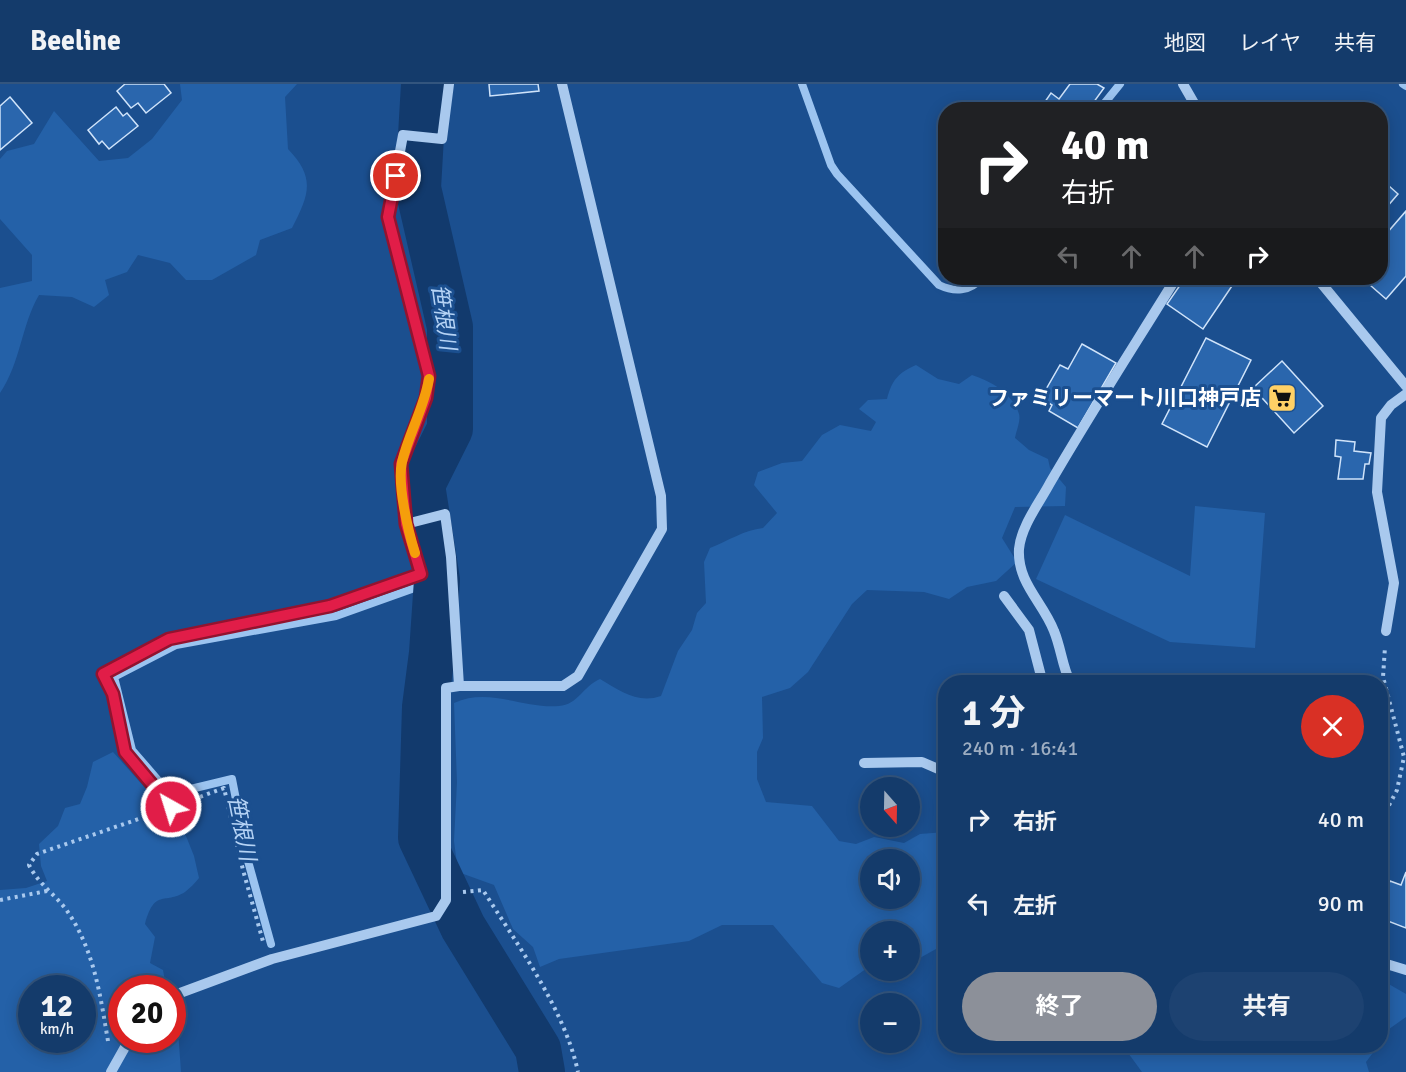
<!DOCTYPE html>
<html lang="ja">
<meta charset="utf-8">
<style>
:root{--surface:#143b6b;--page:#1d4271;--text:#f1f3f6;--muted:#9dadc1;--line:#33557e;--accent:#8c9099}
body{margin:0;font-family:Signika,"Noto Sans JP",sans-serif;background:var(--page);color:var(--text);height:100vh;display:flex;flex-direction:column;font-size:22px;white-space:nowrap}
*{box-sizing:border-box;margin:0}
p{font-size:20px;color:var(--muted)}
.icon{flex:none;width:33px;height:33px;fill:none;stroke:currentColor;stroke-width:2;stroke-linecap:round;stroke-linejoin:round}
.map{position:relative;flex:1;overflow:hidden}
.details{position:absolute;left:938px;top:591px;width:450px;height:378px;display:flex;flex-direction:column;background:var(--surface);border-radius:24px;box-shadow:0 3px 15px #0003,0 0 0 2px var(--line)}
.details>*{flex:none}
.top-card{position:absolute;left:938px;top:18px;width:450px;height:183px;border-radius:24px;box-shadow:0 3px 15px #0003,0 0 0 2px var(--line);background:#202124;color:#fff;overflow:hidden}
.needle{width:39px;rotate:160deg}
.tools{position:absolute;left:860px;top:693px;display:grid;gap:12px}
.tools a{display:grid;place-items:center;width:60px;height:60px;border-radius:50%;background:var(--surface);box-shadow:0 3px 15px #0003,0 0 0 2px var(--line);font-size:30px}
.speed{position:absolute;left:18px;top:891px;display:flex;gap:12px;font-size:30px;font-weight:700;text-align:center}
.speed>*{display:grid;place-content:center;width:78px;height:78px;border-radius:50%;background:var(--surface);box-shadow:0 3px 15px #0003,0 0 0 2px var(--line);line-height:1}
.speed small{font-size:15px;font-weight:400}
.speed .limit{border:9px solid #d22;background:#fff;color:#111}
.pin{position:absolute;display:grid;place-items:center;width:51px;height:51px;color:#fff;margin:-26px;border:3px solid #fff;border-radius:50%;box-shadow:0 2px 6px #0007}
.me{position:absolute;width:66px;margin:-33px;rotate:321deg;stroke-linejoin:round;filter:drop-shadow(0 0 4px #0008)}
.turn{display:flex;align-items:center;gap:21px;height:126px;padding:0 24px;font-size:27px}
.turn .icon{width:78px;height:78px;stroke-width:2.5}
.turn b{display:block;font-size:42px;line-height:51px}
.lanes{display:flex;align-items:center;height:57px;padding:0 24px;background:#0003;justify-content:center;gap:30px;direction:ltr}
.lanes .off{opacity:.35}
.round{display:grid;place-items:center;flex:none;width:63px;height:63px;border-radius:32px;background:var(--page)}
.summary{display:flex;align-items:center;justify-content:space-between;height:102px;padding:0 24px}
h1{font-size:36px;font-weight:700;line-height:45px}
.primary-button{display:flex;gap:12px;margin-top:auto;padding:12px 24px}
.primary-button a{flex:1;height:69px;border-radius:36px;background:var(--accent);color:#fff;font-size:24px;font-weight:700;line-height:69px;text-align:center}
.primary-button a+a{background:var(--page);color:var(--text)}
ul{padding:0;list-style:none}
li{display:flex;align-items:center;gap:18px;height:84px;padding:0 24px}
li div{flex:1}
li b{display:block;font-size:22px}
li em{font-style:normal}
header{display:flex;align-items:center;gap:36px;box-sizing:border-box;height:84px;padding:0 30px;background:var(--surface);border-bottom:2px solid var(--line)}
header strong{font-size:28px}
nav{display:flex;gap:33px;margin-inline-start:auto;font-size:21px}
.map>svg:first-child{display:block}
</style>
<header>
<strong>Beeline</strong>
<nav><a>地図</a><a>レイヤ</a><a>共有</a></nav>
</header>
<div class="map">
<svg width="1406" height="988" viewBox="0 0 1406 988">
<rect width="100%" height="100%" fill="#1b4f8f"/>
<g fill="#2461a8" fill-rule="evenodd">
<path d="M180,0H297L285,13L288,65C316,94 309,111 292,144L260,156L256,171L212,196H186L170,179L138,171L127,188L105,196L109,211L94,223L72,213L39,211C21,242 21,278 0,309V204L32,197V171L0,135V75L7,67L34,60L54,27L99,77L128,74L152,55L182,16Z"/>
<path d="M916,281L938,295L959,300L972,291C991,297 1013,310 1019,330C1021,337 1016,347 1015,354L1029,366L1048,375L1050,384L1066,403L1065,422L1015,423L1002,454L1017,478L996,497L967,503L949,515L924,508L867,506L852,520L808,588L790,604L762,613L763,654L757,668V695L766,718L812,722L839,757L856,760L874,753L904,759L920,750L945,748V860L918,875H909V848H870V882L839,904L822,899L773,841H722L689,857L559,875L540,883L533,863L513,845L494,801L458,788L454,757L457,698L454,619C489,603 524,625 559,622C578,621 583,602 600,595C620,607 638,620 661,612L678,567L692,546L697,529L706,519L704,478L710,464C728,457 744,446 763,444L777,429L754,401L758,388L782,379L802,377L822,351L840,341L871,347L876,338L859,325L868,316L887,315C892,296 898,289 916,281ZM870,776H909V814H870Z"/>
<path d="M1195,422L1265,429L1255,564L1170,558L1036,495L1065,431L1190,492Z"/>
<path d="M113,668L171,733L180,737L194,772L199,794C195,799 190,804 185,808C164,821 155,804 145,840L155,853L150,879L163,886L166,903L122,904V956H172L173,927L177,932L181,988H0V806L26,804L47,797L41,782L39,760L58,742L65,724L80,720L87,703L93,678ZM32,904H82V956H32Z"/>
<path d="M1380,895L1406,910V933L1382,950L1380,956Z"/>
<path d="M1123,962H1378L1366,978L1369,988H1142Z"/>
</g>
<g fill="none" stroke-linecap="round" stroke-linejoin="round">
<g stroke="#9cc4f0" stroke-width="8">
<path d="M802,0L831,81L837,90L939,201C954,208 970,208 981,194"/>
<path d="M1403,0L1406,2"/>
<path d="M1099,26L1120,0"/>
<path d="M271,860L248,777L232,695L170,710L132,666L114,593L176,561L336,532L437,496"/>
</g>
<path stroke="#123a6d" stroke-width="46" d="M424,0L418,104L450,243V345L422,401L437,496L432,569L425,623L421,754L463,843L538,965L542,988"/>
</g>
<g fill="#2a66ad" stroke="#cfe3fa" stroke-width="1.5">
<path d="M125,0H164L171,9L146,29L138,19L131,24L117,7Z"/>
<path d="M489,0H538L539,7L490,12Z"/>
<path d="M1070,0H1097L1104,4L1088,26L1040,25L1051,9L1059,15Z"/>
<path d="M10,13L32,39L0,66V22Z"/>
<path d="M116,23L123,32L127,29L138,42L109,65L102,57L99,60L88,46Z"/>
<path d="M1380,94L1398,110L1380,131Z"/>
<path d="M1406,127V192L1386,215L1362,194H1380V157Z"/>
<path d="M1185,194H1232L1236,196L1203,245L1167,220Z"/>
<path d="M1206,254L1251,276L1207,363L1162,340Z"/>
<path d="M1082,260L1116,279L1078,344L1049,327L1052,321L1041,314L1060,281L1068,285Z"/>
<path d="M1282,277L1323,322L1294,349L1253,304Z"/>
<path d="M1336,356L1355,358L1354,367L1371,369L1369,380H1365L1363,395H1338L1341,373L1335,372Z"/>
<path d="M1406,788V844L1380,834V823L1390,797L1401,801Z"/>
</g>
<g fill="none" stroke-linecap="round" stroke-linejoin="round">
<g stroke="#a9c9ee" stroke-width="4" stroke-dasharray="3 4.5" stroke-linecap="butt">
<path d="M186,718L224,704L243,786L264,861"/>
<path d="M1380,733L1385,729L1397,706L1404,673L1383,593L1385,563"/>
<path d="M463,808L483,806C517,860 565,926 578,988"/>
<path d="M0,816L47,807"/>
<path d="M108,957C100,910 94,864 65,824C53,809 38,799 29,781L37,770L153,730"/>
</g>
<g stroke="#a9c9ee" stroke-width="10">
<path d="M1183,0L1198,26"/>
<path d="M1317,194L1406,302"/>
<path d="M1004,512L1029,546L1041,592L1046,598"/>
<path d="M1386,547L1394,499L1377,408L1381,334L1391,321L1406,310"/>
<path d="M1070,598C1062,581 1061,564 1054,547C1043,518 1017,499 1019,465C1021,442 1040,418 1050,399C1090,330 1134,262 1176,194"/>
<path d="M459,602H563L578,592L662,445L661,412L562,0"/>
<path d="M864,679L922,678L945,688"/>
<path d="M171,723L125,668L113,610L103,590L169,555L330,522L421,490L406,440"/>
<path d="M1380,878L1406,886"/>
<path d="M172,912L272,875L436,832L446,816V604L459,602L451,473L445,430L406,440L401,380L426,314L429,292L388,133L403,51L442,55L449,0"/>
<path d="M111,988L129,956"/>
</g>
</g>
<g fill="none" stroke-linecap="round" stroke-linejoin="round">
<g stroke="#92132f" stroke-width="15">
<path id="route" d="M171,723L125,668L113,610L103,590L169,555L330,522L421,490L406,440L401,380L426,314L429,292L388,133L396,92"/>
</g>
<use href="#route" stroke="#e11d48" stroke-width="10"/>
<path stroke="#f59e0b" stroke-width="10" d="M415,469C408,447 397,400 402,378C409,349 424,324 429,295"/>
</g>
<defs>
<g id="supermarket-square" transform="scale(1.5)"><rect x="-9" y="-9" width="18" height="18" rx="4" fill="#ffd166" stroke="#1b4f8f"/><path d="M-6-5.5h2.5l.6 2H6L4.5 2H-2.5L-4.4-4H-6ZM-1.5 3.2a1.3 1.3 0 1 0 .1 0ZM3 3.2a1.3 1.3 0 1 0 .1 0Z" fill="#111"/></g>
</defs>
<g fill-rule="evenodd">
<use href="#supermarket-square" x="1282" y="314"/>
</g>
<g text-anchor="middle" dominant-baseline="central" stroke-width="6" stroke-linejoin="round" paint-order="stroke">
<g font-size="21" font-weight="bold" fill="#fff" stroke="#1b4f8f" text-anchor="end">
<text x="1261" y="314">ファミリーマート川口神戸店</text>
</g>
<g font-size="22" font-style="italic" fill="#b5d3f5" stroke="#1b4f8f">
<text transform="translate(444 233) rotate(82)">笹根川</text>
<text transform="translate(242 744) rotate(79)">笹根川</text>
</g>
</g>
</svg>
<div class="tools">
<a><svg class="needle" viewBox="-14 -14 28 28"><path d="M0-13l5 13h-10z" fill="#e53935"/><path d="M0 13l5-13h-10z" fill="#9dadc1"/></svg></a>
<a><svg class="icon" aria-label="sound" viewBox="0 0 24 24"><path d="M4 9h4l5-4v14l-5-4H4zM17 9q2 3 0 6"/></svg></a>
<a>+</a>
<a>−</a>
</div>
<div class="speed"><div>12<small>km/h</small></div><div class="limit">20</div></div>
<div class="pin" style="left:396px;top:92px;background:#d93025"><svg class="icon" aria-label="arrive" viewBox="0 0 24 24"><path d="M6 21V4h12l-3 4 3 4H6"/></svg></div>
<svg class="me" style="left:171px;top:723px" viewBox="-20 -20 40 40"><circle r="17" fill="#e11d48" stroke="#fff" stroke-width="3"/><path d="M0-11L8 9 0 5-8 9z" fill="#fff"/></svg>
<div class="top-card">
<div class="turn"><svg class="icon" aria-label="right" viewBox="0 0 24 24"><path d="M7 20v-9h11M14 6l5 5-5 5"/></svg><div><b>40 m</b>右折</div></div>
<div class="lanes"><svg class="icon off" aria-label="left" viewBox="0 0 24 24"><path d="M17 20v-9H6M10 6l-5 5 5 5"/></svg><svg class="icon off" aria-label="ahead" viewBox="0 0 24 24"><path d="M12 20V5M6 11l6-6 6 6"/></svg><svg class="icon off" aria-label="ahead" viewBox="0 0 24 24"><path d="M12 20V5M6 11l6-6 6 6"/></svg><svg class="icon" aria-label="right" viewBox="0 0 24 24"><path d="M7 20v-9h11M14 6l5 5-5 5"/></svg></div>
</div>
<section class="details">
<div class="summary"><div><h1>1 分</h1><p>240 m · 16:41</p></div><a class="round" style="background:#d93025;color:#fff"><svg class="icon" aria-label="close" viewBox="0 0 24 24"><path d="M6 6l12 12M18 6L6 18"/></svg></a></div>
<ul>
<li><svg class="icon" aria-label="right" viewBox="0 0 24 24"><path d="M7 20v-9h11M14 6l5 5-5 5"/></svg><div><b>右折</b></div><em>40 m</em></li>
<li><svg class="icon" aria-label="left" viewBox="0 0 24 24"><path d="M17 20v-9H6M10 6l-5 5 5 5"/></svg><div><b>左折</b></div><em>90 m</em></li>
</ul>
<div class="primary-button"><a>終了</a><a>共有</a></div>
</section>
</div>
